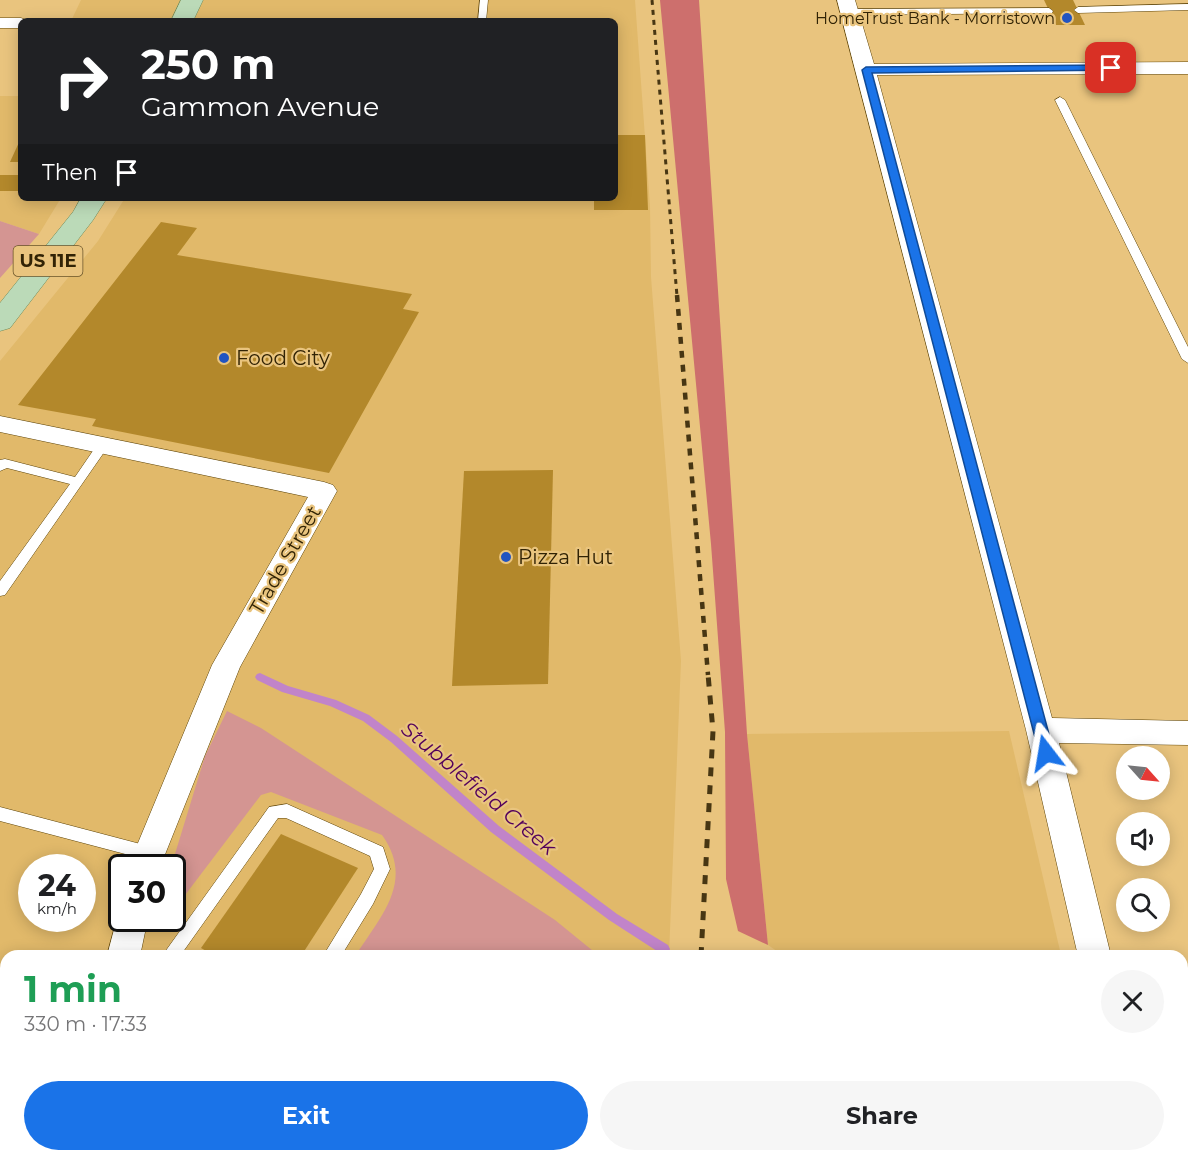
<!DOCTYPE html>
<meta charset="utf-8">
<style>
:root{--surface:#fff;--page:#f6f6f6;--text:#202124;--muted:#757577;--accent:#1a73e8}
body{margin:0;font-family:Montserrat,sans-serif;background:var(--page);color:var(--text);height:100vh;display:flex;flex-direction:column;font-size:22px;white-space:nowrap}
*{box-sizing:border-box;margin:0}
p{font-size:20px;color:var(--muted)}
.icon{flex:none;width:33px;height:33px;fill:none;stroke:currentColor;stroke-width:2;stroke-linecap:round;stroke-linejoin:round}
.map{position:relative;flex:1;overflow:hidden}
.side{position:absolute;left:0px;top:950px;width:1188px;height:212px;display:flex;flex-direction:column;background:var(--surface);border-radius:18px 18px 0 0;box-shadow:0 3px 15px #0003}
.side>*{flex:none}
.guide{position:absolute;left:18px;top:18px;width:600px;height:183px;border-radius:9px;box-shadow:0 3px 15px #0003;background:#202124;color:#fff;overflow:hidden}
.needle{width:39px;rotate:117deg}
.controls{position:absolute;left:1116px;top:746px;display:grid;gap:12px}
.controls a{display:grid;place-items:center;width:54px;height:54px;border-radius:50%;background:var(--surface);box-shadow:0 3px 15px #0003;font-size:30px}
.speed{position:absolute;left:18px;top:854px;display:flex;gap:12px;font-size:30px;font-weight:700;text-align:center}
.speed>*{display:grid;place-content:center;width:78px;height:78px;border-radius:50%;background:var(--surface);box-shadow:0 3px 15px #0003;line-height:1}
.speed small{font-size:15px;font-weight:400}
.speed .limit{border:3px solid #111;border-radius:9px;background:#fff;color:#111}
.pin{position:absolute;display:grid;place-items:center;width:51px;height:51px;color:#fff;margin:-26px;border-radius:12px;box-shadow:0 3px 9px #0006}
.me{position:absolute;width:66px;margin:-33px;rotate:346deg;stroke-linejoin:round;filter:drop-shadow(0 0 4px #0008)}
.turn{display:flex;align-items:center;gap:21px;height:126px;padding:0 24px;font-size:27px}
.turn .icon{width:78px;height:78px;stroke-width:2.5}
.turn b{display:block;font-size:42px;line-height:51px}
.then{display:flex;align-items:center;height:57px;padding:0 24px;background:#0003;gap:12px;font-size:22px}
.round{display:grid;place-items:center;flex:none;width:63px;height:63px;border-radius:32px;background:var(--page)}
.summary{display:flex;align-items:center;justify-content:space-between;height:102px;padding:0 24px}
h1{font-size:36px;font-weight:700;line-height:45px;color:#1e9e55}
.button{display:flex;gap:12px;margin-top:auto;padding:12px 24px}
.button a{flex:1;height:69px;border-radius:36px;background:var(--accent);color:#fff;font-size:24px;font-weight:700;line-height:69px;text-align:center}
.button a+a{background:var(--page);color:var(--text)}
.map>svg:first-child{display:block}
</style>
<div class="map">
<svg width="1188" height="1160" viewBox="0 0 1188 1160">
<rect width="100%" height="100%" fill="#e9c47e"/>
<g fill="#e1b96a" fill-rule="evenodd">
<path d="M81,0H635L650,206L651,277L681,661L669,955L6,956V1155H621L620,1160H0V361L98,241L125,198H615V21H71ZM32,867H82V918H32ZM122,867H172V918H122Z"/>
<path d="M0,96H21V198H61L39,234L0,221Z"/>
<path d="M1009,731L1061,955L784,956L768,945L747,734Z"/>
</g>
<g fill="#d49592">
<path d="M0,221L39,234L0,278Z"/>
<path d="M227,711L261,728L555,920L598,955H356C381,916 415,881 382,835L271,792L261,795L173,911L172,867H171L205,756Z"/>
<path d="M621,1155L620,1160H63L62,1156Z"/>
</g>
<path fill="#cd6f6d" d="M660,0H699L747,734L768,945L738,931L726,879L725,732L711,544Z"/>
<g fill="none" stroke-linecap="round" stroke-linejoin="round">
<path fill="#c184c9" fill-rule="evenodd" d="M260,673L288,686L336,700L369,715L397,736L499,826L617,914L668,945L670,949L668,953L664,954L660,953L609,920L491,832L391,742L363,721L330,706L282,692L257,680L255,677L257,674Z"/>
</g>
<g fill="#b3882b">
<path d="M1044,0H1073L1085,25H1056Z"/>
<path d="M615,135H645L648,210H594V198H615Z"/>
<path d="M21,138V162H10Z"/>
<rect x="0" y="175" width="21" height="16"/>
<path d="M161,222L197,228L177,255L412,294L403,309L419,312L329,473L92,426L96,419L18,405Z"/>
<path d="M553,470L548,684L452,686L464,471Z"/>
<path d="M281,834L358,868L301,956H215L201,948Z"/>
</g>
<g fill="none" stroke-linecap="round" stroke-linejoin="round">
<g stroke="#5d4409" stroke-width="1">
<g id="service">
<path d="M480,0H488L486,21H478Z"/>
<path d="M1188,4V10L1078,13L1074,10L1078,7Z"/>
<path d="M1049,8L1053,11L1052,13L849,15L845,12L849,9Z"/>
<path d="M1060,97L1065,100L1188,347V363L1182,359L1055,100Z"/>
<path d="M103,441L109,445L107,448L5,595L0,596V581L70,484L7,468L0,471V460L5,459L75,477L99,442Z"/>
<path d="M287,804L383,847L390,869L373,904L341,956H323L361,894L374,869L370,856L286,818H278L180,956H162L269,807Z"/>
<path d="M0,807L148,846L154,848L156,853L154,858L148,860L0,821Z"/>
<path d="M1013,1155H1031L1032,1160H1014Z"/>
</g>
</g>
<g stroke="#5d4409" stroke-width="1">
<g id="minor">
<path d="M837,0H855L874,64L1188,62V74L877,75L1052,718L1188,721V745L1059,743L1111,956H1078L1026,730Z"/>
<path d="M0,18H21L28,21H21V28H0Z"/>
<path d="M0,416L324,482L333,485L337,491L240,667L160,867H128L212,665L308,497L0,432Z"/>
<path d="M120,907L122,918H148L140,956H107Z"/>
<rect x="1182" y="1044" width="6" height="34"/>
<path d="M1127,1155H1163L1164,1160H1128Z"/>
</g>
</g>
<g stroke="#5d4409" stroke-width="1">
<path id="secondary" d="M17,1155H63L61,1160H15Z"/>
</g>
<g stroke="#6d8a5a" stroke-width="1">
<g id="primary">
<path d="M181,0H203L193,21H171Z"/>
<path d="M81,198H107L93,220L10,328L0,331V303L73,212Z"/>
</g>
</g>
<use href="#service" fill="#fff" fill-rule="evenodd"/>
<use href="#minor" fill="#fff" fill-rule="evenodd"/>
<use href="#secondary" fill="#fff" fill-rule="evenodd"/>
<use href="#primary" fill="#bbdab8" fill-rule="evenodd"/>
<path stroke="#473613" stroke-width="3" stroke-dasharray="5 5" stroke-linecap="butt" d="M652,0L677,296"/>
<path stroke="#473613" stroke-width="4.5" stroke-dasharray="7 7" stroke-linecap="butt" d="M677,295L708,675"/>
<g stroke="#473613" stroke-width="5" stroke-dasharray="9 9" stroke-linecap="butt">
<path d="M701,956L713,731L708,674"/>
<path d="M690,1155V1160"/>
</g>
</g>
<path fill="#1a73e8" stroke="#114b97" stroke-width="1.5" d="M1111,65L1116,68L1114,70L872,73L1054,753L1052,757L1046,759L1041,757L1039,753L862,70L866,67Z"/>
<g fill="#2154c1" stroke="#e9c47e" stroke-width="2">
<circle cx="1067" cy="18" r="6"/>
<circle cx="224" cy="358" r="6"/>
<circle cx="506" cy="557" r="6"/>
</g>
<g text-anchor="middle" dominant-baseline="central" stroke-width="4.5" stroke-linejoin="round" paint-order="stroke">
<g font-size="16" fill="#312305" stroke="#e9c47e" text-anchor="end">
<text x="1055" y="18">HomeTrust Bank - Morristown</text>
</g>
<rect fill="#e9c47e" stroke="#685329" stroke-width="1.5" x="13.5" y="246" width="69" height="30" rx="4.5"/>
<g font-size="18" font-weight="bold" fill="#312305">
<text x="48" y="261">US 11E</text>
</g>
<g font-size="20" fill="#312305" stroke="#e9c47e" text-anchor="start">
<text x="236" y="358">Food City</text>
<text x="518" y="557">Pizza Hut</text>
</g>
<g font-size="20" fill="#312305" stroke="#e9c47e">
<text transform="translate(285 560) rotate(-60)">Trade Street</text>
</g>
<g font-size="21" font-style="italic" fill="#52005c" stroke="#e9c47e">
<text transform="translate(479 788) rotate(40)">Stubblefield Creek</text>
</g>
</g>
</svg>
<div class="controls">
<a><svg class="needle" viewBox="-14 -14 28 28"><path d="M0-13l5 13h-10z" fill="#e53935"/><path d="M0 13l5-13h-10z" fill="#757577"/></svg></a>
<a><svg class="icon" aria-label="sound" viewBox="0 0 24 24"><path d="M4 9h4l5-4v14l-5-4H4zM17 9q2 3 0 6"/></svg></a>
<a><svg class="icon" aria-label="search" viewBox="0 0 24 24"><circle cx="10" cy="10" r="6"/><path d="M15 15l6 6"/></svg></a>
</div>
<div class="speed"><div>24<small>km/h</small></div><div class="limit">30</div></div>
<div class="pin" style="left:1111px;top:68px;background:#d93025"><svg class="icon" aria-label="arrive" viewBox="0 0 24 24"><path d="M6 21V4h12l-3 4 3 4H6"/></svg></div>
<svg class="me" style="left:1046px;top:753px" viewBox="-20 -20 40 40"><path d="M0-17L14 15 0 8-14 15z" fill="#1a73e8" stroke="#fff" stroke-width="4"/></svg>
<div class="guide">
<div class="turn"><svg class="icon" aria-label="right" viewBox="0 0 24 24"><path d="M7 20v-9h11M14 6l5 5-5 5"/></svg><div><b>250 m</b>Gammon Avenue</div></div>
<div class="then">Then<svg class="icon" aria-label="arrive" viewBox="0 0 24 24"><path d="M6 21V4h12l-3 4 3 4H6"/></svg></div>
</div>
<section class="side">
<div class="summary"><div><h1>1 min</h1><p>330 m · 17:33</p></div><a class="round"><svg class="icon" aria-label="close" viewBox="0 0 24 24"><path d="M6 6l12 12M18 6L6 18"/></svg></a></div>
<div class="button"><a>Exit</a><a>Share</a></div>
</section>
</div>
